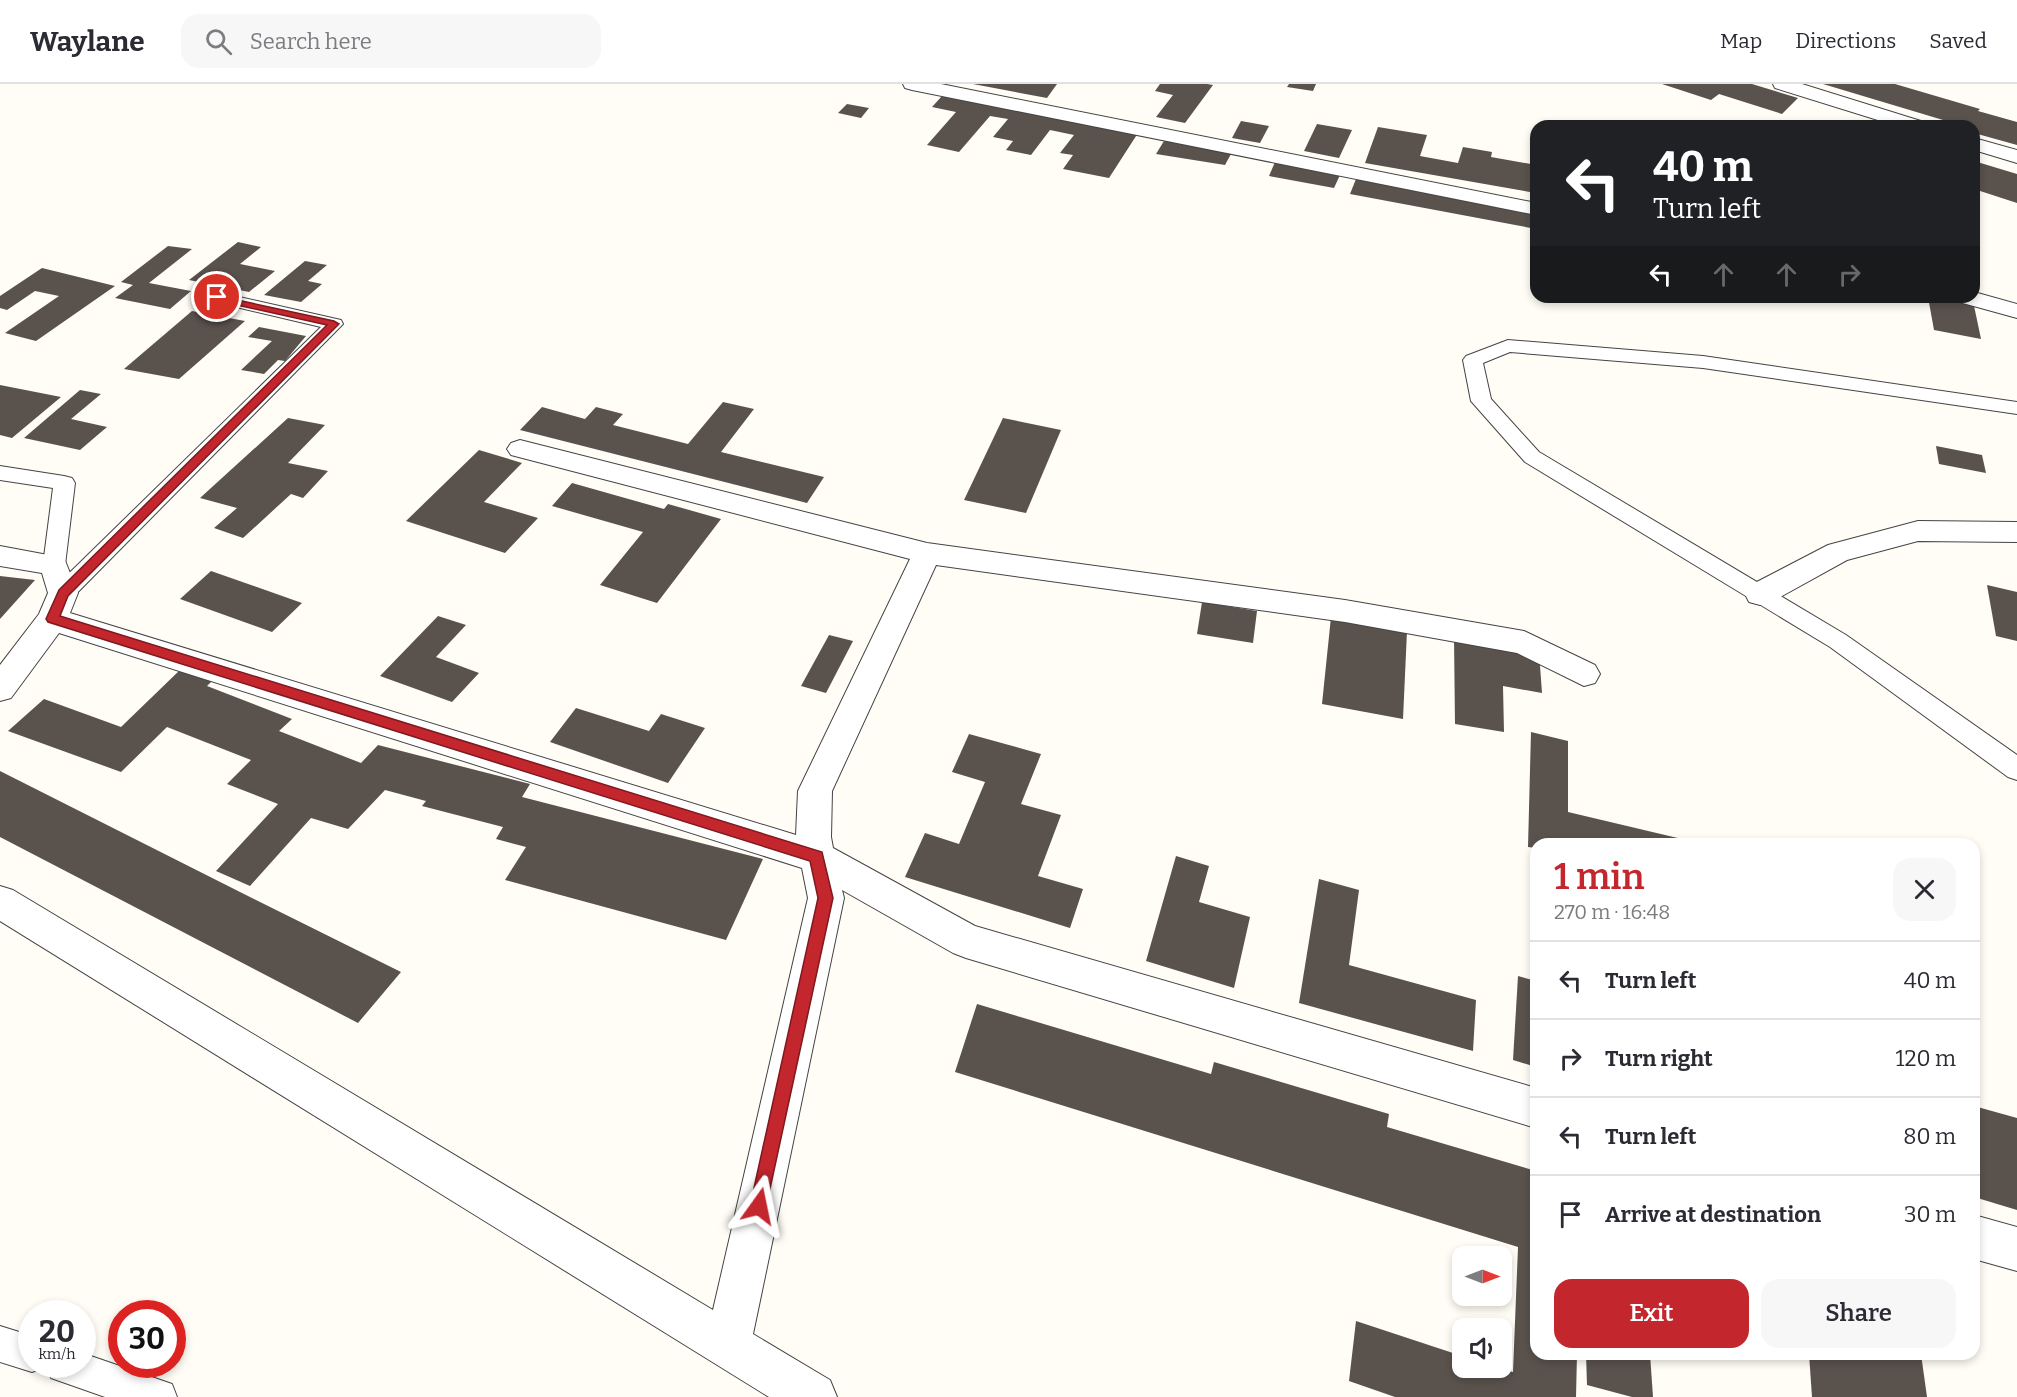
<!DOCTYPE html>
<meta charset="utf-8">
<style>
:root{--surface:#fff;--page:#f7f7f7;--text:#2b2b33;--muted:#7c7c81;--line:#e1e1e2;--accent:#c4262e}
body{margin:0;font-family:Bitter,serif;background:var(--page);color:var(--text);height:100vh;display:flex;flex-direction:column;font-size:22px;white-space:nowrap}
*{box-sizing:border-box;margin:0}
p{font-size:20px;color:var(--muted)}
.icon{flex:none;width:33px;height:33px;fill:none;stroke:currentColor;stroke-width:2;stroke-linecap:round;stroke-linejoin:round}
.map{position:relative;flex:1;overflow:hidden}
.details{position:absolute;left:1530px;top:754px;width:450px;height:522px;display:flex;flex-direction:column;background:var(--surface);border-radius:18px;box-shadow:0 3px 9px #0003}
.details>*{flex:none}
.guide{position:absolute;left:1530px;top:36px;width:450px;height:183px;border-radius:18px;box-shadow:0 3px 9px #0003;background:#202124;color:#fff;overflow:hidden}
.needle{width:39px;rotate:90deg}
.tools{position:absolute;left:1452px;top:1162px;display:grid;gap:12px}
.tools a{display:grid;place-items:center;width:60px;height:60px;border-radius:12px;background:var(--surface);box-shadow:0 3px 9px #0003;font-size:30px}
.speed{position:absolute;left:18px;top:1216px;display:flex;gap:12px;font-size:30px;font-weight:700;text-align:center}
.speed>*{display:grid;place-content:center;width:78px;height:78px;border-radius:50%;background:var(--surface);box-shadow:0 3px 9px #0003;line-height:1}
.speed small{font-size:15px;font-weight:400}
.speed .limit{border:9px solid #d22;background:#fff;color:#111}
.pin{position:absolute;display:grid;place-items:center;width:51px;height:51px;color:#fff;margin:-26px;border:3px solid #fff;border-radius:50%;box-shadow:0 2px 6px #0007}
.me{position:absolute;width:66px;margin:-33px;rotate:12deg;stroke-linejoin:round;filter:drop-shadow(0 0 4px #0008)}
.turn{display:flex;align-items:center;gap:21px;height:126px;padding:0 24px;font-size:27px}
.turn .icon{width:78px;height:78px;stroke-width:2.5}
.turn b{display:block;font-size:42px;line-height:51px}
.lanes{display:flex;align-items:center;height:57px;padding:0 24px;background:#0003;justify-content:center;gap:30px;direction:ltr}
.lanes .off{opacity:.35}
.round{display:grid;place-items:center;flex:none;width:63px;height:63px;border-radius:18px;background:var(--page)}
.head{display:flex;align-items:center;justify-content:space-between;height:102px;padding:0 24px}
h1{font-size:36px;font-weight:600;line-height:45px;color:var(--accent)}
.button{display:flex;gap:12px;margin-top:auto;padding:12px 24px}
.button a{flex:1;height:69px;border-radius:18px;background:var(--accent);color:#fff;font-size:24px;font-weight:600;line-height:69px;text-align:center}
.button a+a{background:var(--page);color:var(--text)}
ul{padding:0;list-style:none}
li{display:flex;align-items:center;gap:18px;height:78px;padding:0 24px;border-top:2px solid var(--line)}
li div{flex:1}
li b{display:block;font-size:22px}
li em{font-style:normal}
header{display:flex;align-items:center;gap:36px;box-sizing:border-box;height:84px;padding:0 30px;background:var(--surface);border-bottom:2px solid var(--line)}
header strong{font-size:28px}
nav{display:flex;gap:33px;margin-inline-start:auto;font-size:21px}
.search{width:420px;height:54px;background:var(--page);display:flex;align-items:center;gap:15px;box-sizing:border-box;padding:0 21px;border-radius:18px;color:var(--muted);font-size:22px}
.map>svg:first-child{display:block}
</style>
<header>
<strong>Waylane</strong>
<div class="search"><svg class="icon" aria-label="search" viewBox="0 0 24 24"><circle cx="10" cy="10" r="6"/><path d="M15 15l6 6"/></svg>Search here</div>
<nav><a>Map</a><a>Directions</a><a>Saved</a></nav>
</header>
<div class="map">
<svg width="2017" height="1313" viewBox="0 0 2017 1313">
<rect width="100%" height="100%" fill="#fffdf5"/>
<g fill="#5a524d">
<path d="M973,0H1057L1047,14Z"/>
<path d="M1160,0H1207L1213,1L1185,39L1156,33L1173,11L1155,7Z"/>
<path d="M1289,0H1316L1313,7L1287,3Z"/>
<path d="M1662,0H1752L1798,14L1782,30L1719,10L1711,16Z"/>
<path d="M1823,0H1895L1980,25L1978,27L2017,38V61L1974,49V42H1963Z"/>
<path d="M942,12L1138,49L1109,94L1063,85L1073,71L1060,69L1074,51L1050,46L1031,71L1006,66L1013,57L993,53L1008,35L990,32L959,68L927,61L956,28L932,23Z"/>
<path d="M847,20L869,24L861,34L838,29Z"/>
<path d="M1241,37L1269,42L1260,59L1232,54Z"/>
<path d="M1317,40L1352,46L1339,74L1304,67Z"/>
<path d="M1378,43L1427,51L1420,72L1458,79L1463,63L1492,68L1491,73L1536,81V109L1365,79Z"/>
<path d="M1164,57L1231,70L1225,81L1156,70Z"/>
<path d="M1974,77L2017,90V119L1974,105Z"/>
<path d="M1275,78L1340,91L1334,104L1269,92Z"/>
<path d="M1356,95L1536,129V145L1350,110Z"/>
<path d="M238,158L261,163L240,180L275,187L249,208L189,196Z"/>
<path d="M168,162L192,165L149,199L191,207L170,225L115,214L133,201L121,198Z"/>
<path d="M305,177L327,181L308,197L322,200L301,218L264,211Z"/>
<path d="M42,184L115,202L36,257L5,249L59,212L35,207L7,226L0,224V212Z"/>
<path d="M1928,213H1953L1973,217L1981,255L1934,246Z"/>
<path d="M192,227L245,237L179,295L124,285Z"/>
<path d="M259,243L306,252L285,277L278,276L264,290L241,286L272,257L248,253Z"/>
<path d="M0,301L61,313L12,354L0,351Z"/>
<path d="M80,306L101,310L71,335L107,343L80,366L24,354Z"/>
<path d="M723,318L754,325L721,368L824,393L807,419L520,346L542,323L585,335L596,323L623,330L613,341L688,360Z"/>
<path d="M288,334L325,341L288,379L328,387L303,414L291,410L243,454L214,444L237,424L200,414Z"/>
<path d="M1003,334L1061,346L1026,429L964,416Z"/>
<path d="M1936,362L1982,371L1986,389L1939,380Z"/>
<path d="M479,366L522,379L484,418L538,434L505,469L406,437Z"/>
<path d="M572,399L664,425L668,420L721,435L657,519L600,501L643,448L552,422Z"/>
<path d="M211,487L302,519L272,548L180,515Z"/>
<path d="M0,492L35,496L0,535Z"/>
<path d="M1987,501L2017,508V557L1996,552Z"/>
<path d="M1202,518L1257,527L1253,559L1197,550Z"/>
<path d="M438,532L466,541L436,573L479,589L452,618L380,592Z"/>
<path d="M1331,533L1407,547L1403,635L1322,620Z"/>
<path d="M829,551L853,557L826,609L801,602Z"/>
<path d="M1454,554L1539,568L1542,609L1503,602L1504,648L1455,640Z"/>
<path d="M181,585L213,596L207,602L292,635L279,647L361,679L378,661L530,700L522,713L763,775L726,856L505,796L526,763L496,755L503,743L422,722L426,717L385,706L348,745L311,734L250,802L216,787L278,720L227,700L251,676L167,643L121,688L8,647L44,615L121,643Z"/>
<path d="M576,624L649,647L661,630L705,644L668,699L550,658Z"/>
<path d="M1531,648L1568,657V728L1703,760H1536V764L1528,763Z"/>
<path d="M969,650L1041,670L1021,720L1061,731L1038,792L1083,805L1070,844L905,793L925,749L959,760L985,698L952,688Z"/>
<path d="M0,687L240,808L401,888L358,939L0,753Z"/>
<path d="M1176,772L1209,782L1199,818L1250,833L1234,904L1146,877Z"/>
<path d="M1319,795L1359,806L1349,881L1476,916L1473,967L1299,919Z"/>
<path d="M1518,892L1536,897V983L1513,976Z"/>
<path d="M977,920L1211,990L1214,978L1389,1030L1387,1043L1536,1087V1270H1577L1576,1313H1395L1349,1297L1356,1237L1462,1272V1284H1500L1513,1288L1518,1163L955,988Z"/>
<path d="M1974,1022L2017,1034V1126L1974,1113Z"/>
<path d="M1586,1270H1650L1653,1313H1632L1587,1301Z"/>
<path d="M1809,1270H1921L1927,1313H1812Z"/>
</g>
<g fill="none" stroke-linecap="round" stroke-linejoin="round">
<g stroke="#444" stroke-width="2">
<g id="service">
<path d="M217,208L341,236L343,240L71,515L63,517L55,515L51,509L55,503L321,243L211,217L208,213L211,209Z"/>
<path d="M1508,256L1703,272L2017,318V330L1703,284L1510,268L1483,279L1491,315L1539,368L1846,551L2017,671V696L2008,693L1830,563L1525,378L1471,317L1463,276L1466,272Z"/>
<path d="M0,382L64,392L72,394L75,399L65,481L62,487L54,489L46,487L43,481L53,404L0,396Z"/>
<path d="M0,1242L32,1252V1281L45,1283L32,1288L0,1278Z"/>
<path d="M82,1269L172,1300L177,1313H105L51,1294L46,1281H82Z"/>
</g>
</g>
<g stroke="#444" stroke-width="2">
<g id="minor">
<path d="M903,0H941L1536,119V131L912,6L905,4Z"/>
<path d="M1773,0H1802L1924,38L1927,42H1897L1775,4Z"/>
<path d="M1974,54L2017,66V79L1974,66Z"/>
<path d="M1974,208L2017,220V234L1959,218L1955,213H1974Z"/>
<path d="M520,356L927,459L1345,516L1524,547L1595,581L1600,590L1595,599L1584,602L1517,569L1345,538L936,481L832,707L831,753L833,764L975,842L1536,1004V1044L966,874L953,869L842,806L844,814L753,1250L830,1296L837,1313H769L0,837V802L13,806L713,1226L808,814L802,784L59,549L11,614L0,617V581L39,530L48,509L42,489L0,482V462L64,474L78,509L70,529L796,751L798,707L910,475L511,371L507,365L511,359Z"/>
<path d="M1918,437L2017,438V458L1918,457L1847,476L1771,518L1760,521L1749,518L1745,510L1749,502L1828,461Z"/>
<path d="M1974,1131L2017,1143V1187L1974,1175Z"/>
</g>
</g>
<use href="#service" fill="#fff" fill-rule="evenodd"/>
<use href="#minor" fill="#fff" fill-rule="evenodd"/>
</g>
<path fill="#c4262e" stroke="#7f191e" stroke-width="1.5" d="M214,211L334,237L339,240L68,512L60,532L822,768L833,814L765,1128L759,1130L753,1128L750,1122L818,814L810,777L48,538L46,535L59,506L327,241L214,216Z"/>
</svg>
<div class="tools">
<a><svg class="needle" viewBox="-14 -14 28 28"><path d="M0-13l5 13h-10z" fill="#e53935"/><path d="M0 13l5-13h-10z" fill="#7c7c81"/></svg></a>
<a><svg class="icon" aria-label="sound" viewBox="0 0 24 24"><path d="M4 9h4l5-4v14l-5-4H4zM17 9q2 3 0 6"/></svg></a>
</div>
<div class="speed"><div>20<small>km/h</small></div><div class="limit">30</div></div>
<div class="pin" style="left:217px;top:213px;background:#d93025"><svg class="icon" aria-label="arrive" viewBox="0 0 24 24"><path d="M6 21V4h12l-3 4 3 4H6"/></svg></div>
<svg class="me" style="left:759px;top:1122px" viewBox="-20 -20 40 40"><path d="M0-17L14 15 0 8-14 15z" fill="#c4262e" stroke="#fff" stroke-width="4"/></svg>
<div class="guide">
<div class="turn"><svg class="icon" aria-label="left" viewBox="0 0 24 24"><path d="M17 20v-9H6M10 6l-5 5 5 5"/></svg><div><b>40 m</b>Turn left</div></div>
<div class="lanes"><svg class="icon" aria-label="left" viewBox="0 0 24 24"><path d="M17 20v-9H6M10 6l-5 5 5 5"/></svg><svg class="icon off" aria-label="ahead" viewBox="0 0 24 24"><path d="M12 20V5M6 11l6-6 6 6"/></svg><svg class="icon off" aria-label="ahead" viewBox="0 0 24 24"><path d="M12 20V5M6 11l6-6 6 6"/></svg><svg class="icon off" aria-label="right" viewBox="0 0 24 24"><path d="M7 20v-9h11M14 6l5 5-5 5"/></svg></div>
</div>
<section class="details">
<div class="head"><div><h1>1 min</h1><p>270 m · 16:48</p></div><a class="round"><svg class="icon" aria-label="close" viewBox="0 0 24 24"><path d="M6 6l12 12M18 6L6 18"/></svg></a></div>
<ul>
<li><svg class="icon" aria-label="left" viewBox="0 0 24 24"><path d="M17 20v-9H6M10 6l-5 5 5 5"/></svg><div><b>Turn left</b></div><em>40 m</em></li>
<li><svg class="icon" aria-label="right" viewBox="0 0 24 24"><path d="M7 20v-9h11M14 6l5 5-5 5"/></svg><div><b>Turn right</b></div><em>120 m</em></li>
<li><svg class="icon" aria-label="left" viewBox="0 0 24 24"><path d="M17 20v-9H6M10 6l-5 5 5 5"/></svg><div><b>Turn left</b></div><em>80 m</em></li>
<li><svg class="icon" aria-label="arrive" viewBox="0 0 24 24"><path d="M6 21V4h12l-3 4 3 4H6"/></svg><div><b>Arrive at destination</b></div><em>30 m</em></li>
</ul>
<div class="button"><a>Exit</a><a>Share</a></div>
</section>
</div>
